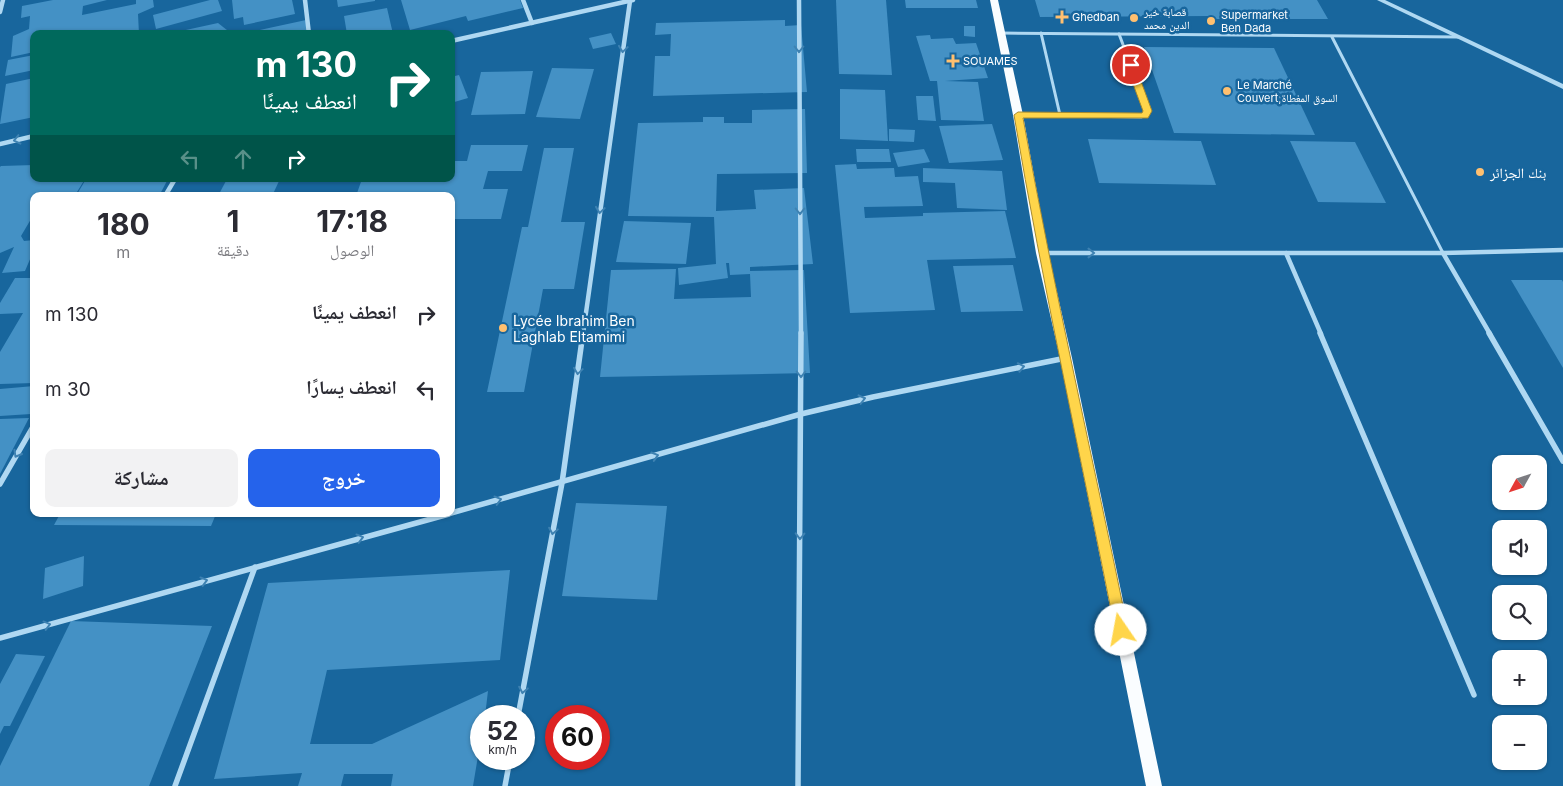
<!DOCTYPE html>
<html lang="ar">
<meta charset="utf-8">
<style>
:root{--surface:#fff;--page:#f2f2f3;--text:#2b2b33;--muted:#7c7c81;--accent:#2563eb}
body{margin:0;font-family:Inter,"Noto Naskh Arabic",sans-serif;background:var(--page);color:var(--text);direction:rtl;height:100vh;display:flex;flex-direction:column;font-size:19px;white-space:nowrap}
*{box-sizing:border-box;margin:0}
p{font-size:16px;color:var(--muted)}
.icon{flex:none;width:28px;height:28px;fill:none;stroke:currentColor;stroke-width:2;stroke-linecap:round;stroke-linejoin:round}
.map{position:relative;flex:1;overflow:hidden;direction:ltr}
.details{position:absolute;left:30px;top:192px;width:425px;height:325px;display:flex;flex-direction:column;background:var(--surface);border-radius:10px;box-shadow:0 1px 4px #0004;direction:rtl}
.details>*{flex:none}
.top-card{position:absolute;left:30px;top:30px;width:425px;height:152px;border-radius:10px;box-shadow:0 1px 4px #0004;direction:rtl;background:#00695c;color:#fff;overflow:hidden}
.needle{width:32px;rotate:230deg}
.fabs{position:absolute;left:1492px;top:455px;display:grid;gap:10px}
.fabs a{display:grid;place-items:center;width:55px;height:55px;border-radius:10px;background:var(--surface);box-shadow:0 1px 4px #0004;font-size:25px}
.speed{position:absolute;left:470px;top:705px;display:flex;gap:10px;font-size:25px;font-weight:700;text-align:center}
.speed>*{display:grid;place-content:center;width:65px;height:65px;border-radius:50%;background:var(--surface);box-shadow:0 1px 4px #0004;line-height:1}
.speed small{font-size:12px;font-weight:400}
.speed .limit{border:8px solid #d22;background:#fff;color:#111}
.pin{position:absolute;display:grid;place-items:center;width:42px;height:42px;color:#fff;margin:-21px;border:2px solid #fff;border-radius:50%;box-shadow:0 1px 5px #0007}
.me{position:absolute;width:55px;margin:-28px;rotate:348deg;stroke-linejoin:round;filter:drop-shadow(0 0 4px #0008)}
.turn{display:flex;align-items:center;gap:18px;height:105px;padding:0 15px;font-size:22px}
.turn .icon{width:65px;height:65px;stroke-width:2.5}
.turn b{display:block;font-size:35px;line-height:42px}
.lanes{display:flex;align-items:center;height:48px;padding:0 15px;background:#0003;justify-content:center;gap:25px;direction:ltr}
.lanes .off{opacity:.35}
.eta{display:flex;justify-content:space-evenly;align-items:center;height:85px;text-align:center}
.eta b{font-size:30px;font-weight:700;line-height:35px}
.action{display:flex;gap:10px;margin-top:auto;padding:10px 15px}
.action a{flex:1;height:58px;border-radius:10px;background:var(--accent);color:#fff;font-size:20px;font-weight:700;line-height:58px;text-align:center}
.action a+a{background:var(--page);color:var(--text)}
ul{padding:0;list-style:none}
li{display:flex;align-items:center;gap:15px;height:75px;padding:0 15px}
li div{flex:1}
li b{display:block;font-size:19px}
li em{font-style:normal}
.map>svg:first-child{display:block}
</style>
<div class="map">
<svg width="1563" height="786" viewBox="0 0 1563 786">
<rect width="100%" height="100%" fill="#18669d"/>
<g fill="#4491c5">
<path d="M53,0H107L83,6L82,15L136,4V0H153L154,7L138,14L139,34H34V52L11,57L13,36L29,29L30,16L21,18L22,6Z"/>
<path d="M210,0H218L222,11L156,29L153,15Z"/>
<path d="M232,0H292L295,14L244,25L243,17L234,19Z"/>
<path d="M337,0H375V1L338,7Z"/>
<path d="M401,0H520L523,8L468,21L466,16L410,30Z"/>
<path d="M836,0H886L892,75L839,74Z"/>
<path d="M905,0H976L978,8H906Z"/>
<path d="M1035,0H1317L1328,19H1212L1211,16L1040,17Z"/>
<path d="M387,8L393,34H347L344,16Z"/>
<path d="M306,20L309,34H246V33Z"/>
<path d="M785,20V26L801,25L807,92L653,96L655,56H670L671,34L655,35L656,23Z"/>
<path d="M218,23L232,34H172V33Z"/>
<path d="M964,26H975V37L964,36Z"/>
<path d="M611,33L616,44L593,49L589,38Z"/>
<path d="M930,35L931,39L953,38L956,44L976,43L988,78L945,81L978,82L984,121L941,120L937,81H930L916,36Z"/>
<path d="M1144,47L1274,48L1315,135L1174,133Z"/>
<path d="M34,55V70L5,76L8,60Z"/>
<path d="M552,68L594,69L580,119L536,117Z"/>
<path d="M533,71L525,114L471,115L481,72Z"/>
<path d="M459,75L468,98L451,103V77Z"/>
<path d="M34,78V117L0,124L6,84Z"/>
<path d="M840,89L885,90L888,141L840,139Z"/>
<path d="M916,96H933L936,121L918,120Z"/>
<path d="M805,109L807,173L717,174L716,211L756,209L754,190L804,188L813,264L750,267V271L804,270L810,373L600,377L611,270L676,269L674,299L751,297L750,274L730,275L729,263H726L728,278L679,285L678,268L716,264L714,217L628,216L638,123L703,122V117H724V123H752V110Z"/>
<path d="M992,124L1003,160L949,163L939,126Z"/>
<path d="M889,129L915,130L914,142L889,141Z"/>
<path d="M1088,139L1201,141L1216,185L1099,183Z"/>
<path d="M1290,141L1355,142L1386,203L1318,202Z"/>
<path d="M471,145H528L522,171H488L483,189H508L501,219H451V196H356L362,179H451V161H467Z"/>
<path d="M544,148H574L561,222H585L574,289H543L524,392H487L522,227H528Z"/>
<path d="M856,149H889L891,162H857Z"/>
<path d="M924,149L930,162L898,167L893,153Z"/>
<path d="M856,164L857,169L894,168L895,177L918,176L923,206L864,207L865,218L923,216V213L1005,211L1016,258L927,260L935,310L850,313L835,165Z"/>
<path d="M34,165V179H85L77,192L46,193L44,196H34V214L21,236L24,241L34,240V250L25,271L2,273L14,247L0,253V167L1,166Z"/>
<path d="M923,168L1002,171L1007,210L957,208L955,183L923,182Z"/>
<path d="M86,179H168L159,196H76Z"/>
<path d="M227,179H280L272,196H218Z"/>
<path d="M624,221L691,223L686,264L616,262Z"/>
<path d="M1013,265L1023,311L961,312L953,266Z"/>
<path d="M15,278H34V383L0,384V352L23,313L0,314V303Z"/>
<path d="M1511,280H1562L1563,282V368Z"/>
<path d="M34,386V408L31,414L0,416V389Z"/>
<path d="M29,418L0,474V419Z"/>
<path d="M576,503L667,506L657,600L562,596Z"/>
<path d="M60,514H216L211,526L54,525Z"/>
<path d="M84,556L83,586L43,599L45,568Z"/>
<path d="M510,570L500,660L327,670L310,744H372L488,691L485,716H481V738L473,786H391L393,774H344L341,786H298L302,773L214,779L268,583Z"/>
<path d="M71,621L212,626L149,786H0V766Z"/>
<path d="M16,654L45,656L10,726H4L0,734V684Z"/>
</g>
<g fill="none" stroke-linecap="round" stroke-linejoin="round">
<g stroke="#afd8f2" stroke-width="3">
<path d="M1001,33L1458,37"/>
<path d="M1041,33L1060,115"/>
<path d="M1332,37L1443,253"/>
<path d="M1018,115L1141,117L1146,115L1148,111L1119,34"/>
</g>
<g stroke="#afd8f2" stroke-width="4.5">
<path d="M305,0L309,34"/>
<path d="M523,0L532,23"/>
<path d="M799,0L801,334"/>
<path d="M0,12L3,0"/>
<path d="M451,41L633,0"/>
<path d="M0,144L34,136"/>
<path d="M165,196L175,179"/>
<path d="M1042,253H1443L1563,250"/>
<path d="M1286,253L1321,334"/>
<path d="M1443,253L1490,334"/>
<path d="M583,334L630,1"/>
</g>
<g stroke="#afd8f2" stroke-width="5.5">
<path d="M1320,333L1474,695"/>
<path d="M1489,333L1563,461"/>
<path d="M0,484L34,425"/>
<path d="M451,513L801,414L873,397L1066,358"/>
<path d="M0,638L449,514"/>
<path d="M518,716L562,483L583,333"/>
<path d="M175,786L255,567"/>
<path d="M505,786L510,759"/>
<path d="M798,786L801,333"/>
</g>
<path fill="#afd8f2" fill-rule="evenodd" d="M1377,0H1385L1563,84V89Z"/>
<path fill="#fafdff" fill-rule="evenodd" d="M990,0H998L1023,115L1048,253L1072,358L1162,786H1146L1060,358L1036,253L1013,115Z"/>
</g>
<defs><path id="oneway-chevron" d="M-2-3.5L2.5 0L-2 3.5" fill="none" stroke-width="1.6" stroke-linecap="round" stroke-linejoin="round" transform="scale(1.25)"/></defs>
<g stroke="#3e82b2">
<use href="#oneway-chevron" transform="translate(623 49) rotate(98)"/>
<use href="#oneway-chevron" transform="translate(799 49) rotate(90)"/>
<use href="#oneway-chevron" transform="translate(17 140) rotate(167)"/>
<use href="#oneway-chevron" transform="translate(600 210) rotate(98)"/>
<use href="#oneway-chevron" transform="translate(800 211) rotate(90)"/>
<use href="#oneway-chevron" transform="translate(1091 253)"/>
<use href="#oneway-chevron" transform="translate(1021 367) rotate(-11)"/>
<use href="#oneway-chevron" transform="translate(578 371) rotate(98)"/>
<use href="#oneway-chevron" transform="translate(801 374) rotate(90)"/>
<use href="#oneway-chevron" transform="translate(862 399) rotate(-14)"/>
<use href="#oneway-chevron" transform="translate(17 454) rotate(120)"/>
<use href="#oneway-chevron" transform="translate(655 456) rotate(-16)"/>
<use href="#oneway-chevron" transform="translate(498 500) rotate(-15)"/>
<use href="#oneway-chevron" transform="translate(553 531) rotate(101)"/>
<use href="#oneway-chevron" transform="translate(800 536) rotate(91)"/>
<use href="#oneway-chevron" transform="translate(360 538) rotate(-15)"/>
<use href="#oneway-chevron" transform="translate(204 581) rotate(-15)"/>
<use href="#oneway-chevron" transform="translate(47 625) rotate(-15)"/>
<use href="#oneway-chevron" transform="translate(523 690) rotate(101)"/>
</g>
<path fill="#ffd54a" stroke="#a68a30" d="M1131,62L1135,65L1152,111L1148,118H1023C1054,290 1093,459 1128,630L1126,634L1121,636L1117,634L1115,630C1081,458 1043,287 1014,115L1018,112L1142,113L1143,111L1126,65Z"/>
<g fill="#ffc070" stroke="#18669d" stroke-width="2">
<path d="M1059.5 9.5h5v5h5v5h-5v5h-5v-5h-5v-5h5z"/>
<circle cx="1134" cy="18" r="5"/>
<circle cx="1211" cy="21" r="5"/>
<path d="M950.5 53.5h5v5h5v5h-5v5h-5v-5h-5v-5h5z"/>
<circle cx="1227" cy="91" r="5"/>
<circle cx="1480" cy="172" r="5"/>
<circle cx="503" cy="328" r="5"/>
</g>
<g text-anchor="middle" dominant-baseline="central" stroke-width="5" stroke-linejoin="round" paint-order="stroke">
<g font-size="11" fill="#fff" stroke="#18669d" text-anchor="start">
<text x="1144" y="12">قصابة خير<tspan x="1144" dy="13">الدين محمد</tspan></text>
<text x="1221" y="15">Supermarket<tspan x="1221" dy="13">Ben Dada</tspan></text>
<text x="1072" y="17">Ghedban</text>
<text x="963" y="61">SOUAMES</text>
<text x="1237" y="85">Le Marché<tspan x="1237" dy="13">Couvert;السوق المغطاة</tspan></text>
</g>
<g font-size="14" fill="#fff" stroke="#18669d" text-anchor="start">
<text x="1490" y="172">بنك الجزائر</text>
<text x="513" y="320">Lycée Ibrahim Ben<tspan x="513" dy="16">Laghlab Eltamimi</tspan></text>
</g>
</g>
</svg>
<div class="fabs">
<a><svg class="needle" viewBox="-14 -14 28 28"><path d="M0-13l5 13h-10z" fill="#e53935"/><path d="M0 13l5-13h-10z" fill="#7c7c81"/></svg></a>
<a><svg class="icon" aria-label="sound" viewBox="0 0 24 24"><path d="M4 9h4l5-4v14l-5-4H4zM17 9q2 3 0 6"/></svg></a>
<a><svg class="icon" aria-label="search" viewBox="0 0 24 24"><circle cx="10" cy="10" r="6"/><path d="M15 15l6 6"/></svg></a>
<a>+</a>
<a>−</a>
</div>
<div class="speed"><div>52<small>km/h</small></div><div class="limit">60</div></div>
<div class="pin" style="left:1131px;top:65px;background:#d93025"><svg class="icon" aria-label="arrive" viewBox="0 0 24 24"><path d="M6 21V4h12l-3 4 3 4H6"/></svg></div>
<svg class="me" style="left:1121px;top:630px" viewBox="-20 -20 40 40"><circle r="19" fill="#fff"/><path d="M0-13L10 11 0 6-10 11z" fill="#ffd54a"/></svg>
<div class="top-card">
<div class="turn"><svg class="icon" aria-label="right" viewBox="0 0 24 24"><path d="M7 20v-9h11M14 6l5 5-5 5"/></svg><div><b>130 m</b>انعطف يمينًا</div></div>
<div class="lanes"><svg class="icon off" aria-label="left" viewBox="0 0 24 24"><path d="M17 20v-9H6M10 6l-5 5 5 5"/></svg><svg class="icon off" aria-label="ahead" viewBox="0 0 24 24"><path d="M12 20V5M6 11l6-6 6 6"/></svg><svg class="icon" aria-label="right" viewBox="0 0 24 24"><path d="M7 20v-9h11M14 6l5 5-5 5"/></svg></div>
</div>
<section class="details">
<div class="eta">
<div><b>17:18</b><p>الوصول</p></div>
<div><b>1</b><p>دقيقة</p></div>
<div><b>180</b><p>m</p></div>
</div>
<ul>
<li><svg class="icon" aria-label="right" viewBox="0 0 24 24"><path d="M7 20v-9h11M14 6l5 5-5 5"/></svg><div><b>انعطف يمينًا</b></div><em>130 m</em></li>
<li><svg class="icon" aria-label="left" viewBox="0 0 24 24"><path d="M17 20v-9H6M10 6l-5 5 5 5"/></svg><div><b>انعطف يسارًا</b></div><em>30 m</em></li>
</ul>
<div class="action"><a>خروج</a><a>مشاركة</a></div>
</section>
</div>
